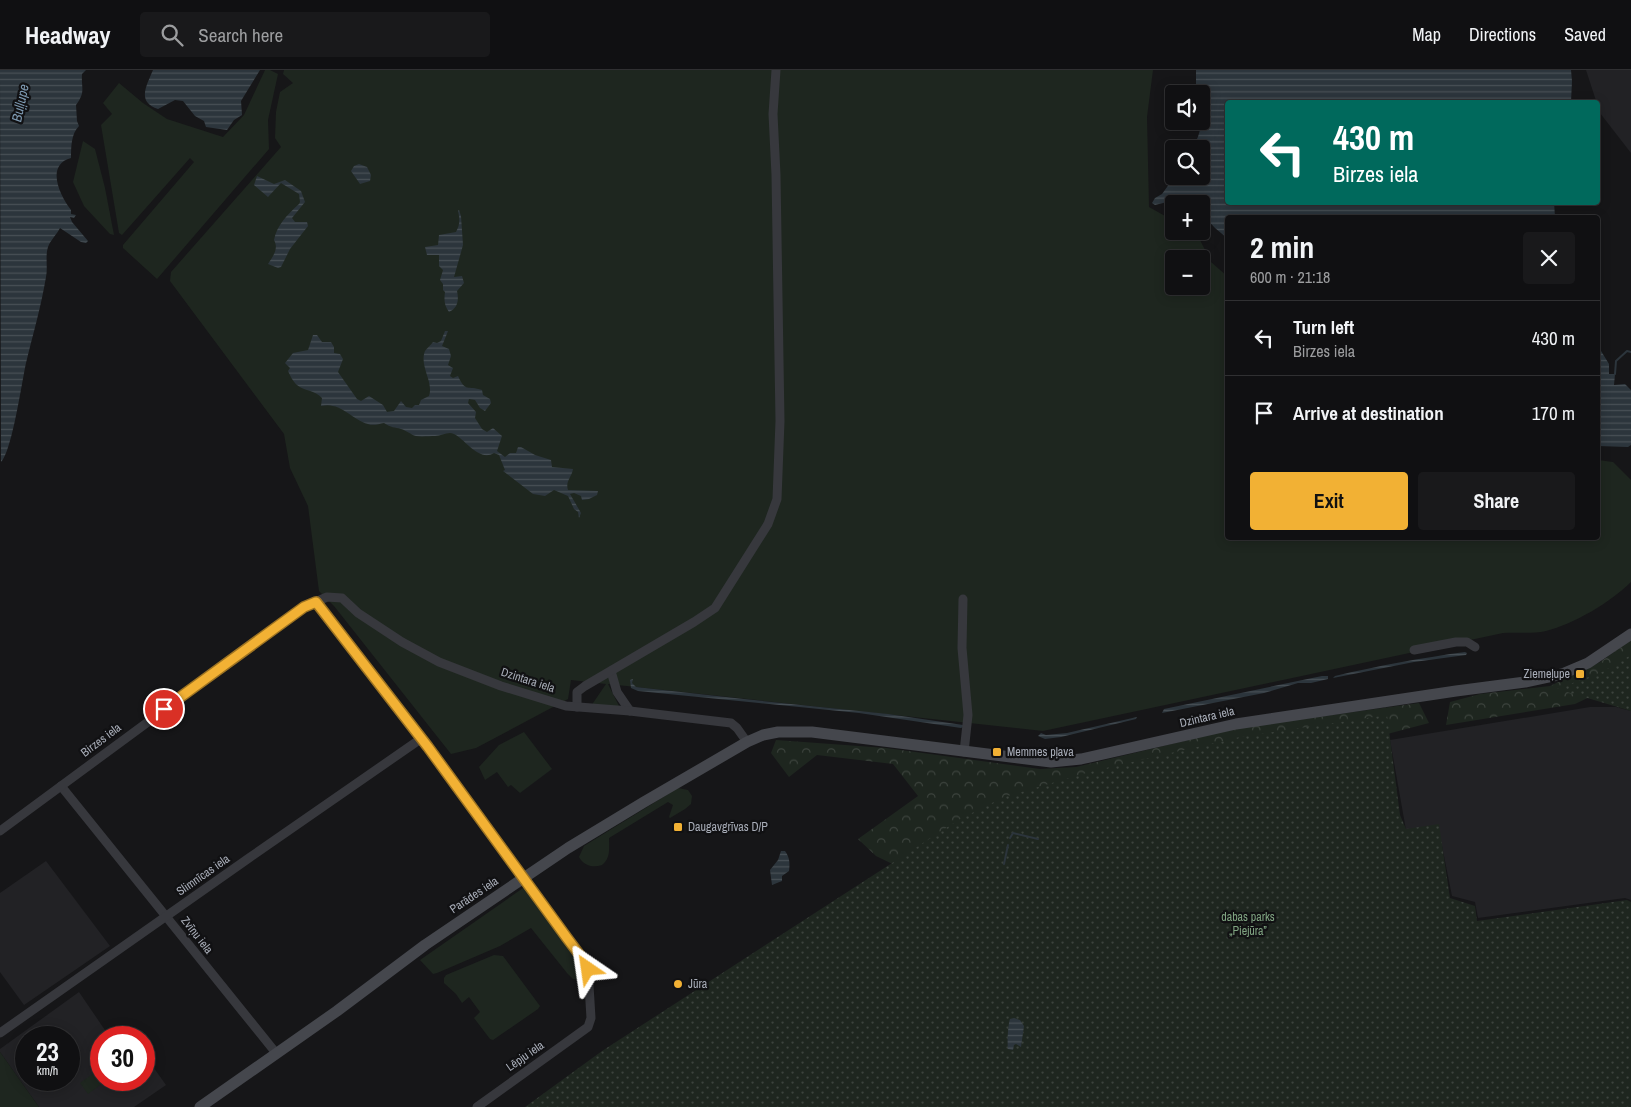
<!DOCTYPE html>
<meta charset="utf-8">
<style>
:root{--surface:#101012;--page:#19191b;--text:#f1f3f6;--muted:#9c9d9f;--line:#303032;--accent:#f2b134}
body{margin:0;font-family:"Archivo Narrow",sans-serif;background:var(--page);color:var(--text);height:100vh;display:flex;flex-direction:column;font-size:19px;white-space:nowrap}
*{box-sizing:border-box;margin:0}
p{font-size:16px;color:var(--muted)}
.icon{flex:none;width:28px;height:28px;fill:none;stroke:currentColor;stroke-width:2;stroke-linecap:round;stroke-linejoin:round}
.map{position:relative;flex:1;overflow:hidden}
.drawer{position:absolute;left:1225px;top:145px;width:375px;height:325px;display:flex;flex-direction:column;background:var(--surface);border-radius:5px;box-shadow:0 2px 12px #0003,0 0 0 1px var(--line)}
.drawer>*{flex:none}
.hud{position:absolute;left:1225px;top:30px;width:375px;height:105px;border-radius:5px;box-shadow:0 2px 12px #0003,0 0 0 1px var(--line);background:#00695c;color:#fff;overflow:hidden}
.tools{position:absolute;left:1165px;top:15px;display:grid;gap:10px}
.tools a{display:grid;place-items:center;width:45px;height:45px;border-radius:5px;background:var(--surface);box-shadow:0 2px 12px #0003,0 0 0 1px var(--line);font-size:25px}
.speed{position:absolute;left:15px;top:956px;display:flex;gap:10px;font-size:25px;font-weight:700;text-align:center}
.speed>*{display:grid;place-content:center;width:65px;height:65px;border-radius:50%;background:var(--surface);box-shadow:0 2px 12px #0003,0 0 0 1px var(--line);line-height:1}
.speed small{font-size:12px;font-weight:400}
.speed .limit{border:8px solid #d22;background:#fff;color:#111}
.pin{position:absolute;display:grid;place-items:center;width:42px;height:42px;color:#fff;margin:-21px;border:2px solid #fff;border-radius:50%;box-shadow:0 1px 5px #0007}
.me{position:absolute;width:55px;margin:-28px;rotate:328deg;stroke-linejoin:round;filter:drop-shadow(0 0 4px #0008)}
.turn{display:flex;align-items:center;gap:18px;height:105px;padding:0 25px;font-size:22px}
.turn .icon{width:65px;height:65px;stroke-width:2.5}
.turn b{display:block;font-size:35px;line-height:42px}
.round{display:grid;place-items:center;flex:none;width:52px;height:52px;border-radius:5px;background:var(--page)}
.summary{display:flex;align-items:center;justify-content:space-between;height:85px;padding:0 25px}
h1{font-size:30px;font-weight:700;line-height:38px}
.button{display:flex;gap:10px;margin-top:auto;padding:10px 25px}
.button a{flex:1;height:58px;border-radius:5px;background:var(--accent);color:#111;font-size:20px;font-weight:700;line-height:58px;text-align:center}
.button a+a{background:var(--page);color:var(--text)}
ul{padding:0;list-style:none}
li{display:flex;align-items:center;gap:15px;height:75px;padding:0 25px;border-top:1px solid var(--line)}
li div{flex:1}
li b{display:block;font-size:19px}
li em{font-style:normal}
header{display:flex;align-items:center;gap:30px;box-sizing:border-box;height:70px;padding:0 25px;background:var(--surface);border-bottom:1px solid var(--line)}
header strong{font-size:24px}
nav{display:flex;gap:28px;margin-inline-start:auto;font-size:18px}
.search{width:350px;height:45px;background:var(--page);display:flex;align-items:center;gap:12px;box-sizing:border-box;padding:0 18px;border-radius:5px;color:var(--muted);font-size:19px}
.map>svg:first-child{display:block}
</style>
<header>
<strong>Headway</strong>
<div class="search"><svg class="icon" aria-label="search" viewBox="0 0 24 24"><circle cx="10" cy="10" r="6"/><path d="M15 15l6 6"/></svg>Search here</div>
<nav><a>Map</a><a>Directions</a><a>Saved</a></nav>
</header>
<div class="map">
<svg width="1631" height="1037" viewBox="0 0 1631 1037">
<defs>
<pattern id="forest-crowns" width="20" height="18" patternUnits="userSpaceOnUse" patternTransform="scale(1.25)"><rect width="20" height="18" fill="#1e261f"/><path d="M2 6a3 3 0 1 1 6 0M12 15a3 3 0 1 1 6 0" fill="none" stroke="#3c433d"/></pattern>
<pattern id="park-dots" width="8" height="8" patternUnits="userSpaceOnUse" patternTransform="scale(1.25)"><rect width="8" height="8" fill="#1e261f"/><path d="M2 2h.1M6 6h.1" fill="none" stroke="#3c433d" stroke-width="1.8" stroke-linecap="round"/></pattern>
<pattern id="water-rules" width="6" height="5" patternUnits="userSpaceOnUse" patternTransform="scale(1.25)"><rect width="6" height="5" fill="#2c353c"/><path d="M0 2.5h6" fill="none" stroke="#485056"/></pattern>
</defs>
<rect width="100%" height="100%" fill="#161618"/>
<g fill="#222225" fill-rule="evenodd">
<path d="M1586,0H1631V83L1600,43Z"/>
<path d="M1590,637H1616L1631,641V830L1625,828L1478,848L1475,832L1452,826L1438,756L1406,760L1390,670Z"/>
<path d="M46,791L110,876L24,935L0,902V823Z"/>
<path d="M79,922L109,966L121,958L128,967L101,968V1010H144V984L166,1015L134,1037H39L0,982V979ZM26,968H69V1010H26Z"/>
</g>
<g fill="#1e261f" fill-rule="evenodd">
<path d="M265,0H270L278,4L268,50L269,79L157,209L123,178V175L194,92L190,88L122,165L119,163L101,55L112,44L103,33L119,13L143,33L167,49L223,67L244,45Z"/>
<path d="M284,0H1153L1147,47L1149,137L1174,151V161L1196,162L1211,192L1227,206L1228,468H1598V390L1613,392L1631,410V512C1611,532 1574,554 1546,561C1533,564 1517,562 1503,563L1043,661L608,614L620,638L591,636L606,614L571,610L568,629L476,678L451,684L334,536L319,521L308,436L290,398L284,364L170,211L171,202L281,77L275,68L276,42L280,22L293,13L283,4ZM1174,189H1201V216H1174Z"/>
<path d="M83,71L95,79L105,118L114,165L110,164L84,136L73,112Z"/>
<path d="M524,662L552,699L520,723L511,715L508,717L497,702L485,710L479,697L499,675Z"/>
<path d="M678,718L688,720L692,726L691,734L685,739L670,748L669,747L673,735L668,732L609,768C609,778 611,788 602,795C593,798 584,796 579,787L584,776Z"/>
<path d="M526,816L584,898L583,905L579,910L573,909L567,903L531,858L500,876L437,903L433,904L420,890Z"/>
<path d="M494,885L503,886L540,936L538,939L493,970L490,969L474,948L480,942L469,927L462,933L456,924L444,913V908L446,905Z"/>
<path d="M0,982L39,1037H0Z"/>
<path d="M101,998V1010H107L88,1024L80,1013Z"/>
</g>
<g fill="url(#forest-crowns)">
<path d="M1631,570V634L1598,623L1575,634L1446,655L1450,632L1480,624L1550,616L1600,592Z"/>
<path d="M1419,633L1429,653L1357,672L942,818L876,786L858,769L918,726L893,694L817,685L789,707L771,683L776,670L886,678L1040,699L1076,697L1238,658Z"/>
</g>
<g fill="url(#park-dots)">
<path d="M1631,585V641L1557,619L1602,602Z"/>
<path d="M1387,645L1400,745L1406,759L1439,754L1450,828L1475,836L1477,851L1627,830L1631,832V1037H525L602,981L960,749L1004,727L1093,701L1240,667Z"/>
</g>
<g fill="url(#water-rules)">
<path d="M0,0H86L82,4C81,18 86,22 76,35L77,51L79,56C71,64 71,77 71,88C45,95 60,126 71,140V144L76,145L74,148L70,147L72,152L88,171L86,173L81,172L60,158C57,164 50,171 48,177C45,186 48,198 46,207C41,237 33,264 26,293C22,311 12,382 1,392Z"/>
<path d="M153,0H260L241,31L242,45L234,50L227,60L206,57L204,51L195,46L183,31L175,30L158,39C136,32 147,15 153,0Z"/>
<path d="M1196,0H1571L1572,11L1571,32H1228V132H1554L1555,147L1228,148L1227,168L1215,158L1201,143V134L1167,132L1155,135L1152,133L1155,128L1162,124L1175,106H1201V79H1191C1204,64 1201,42 1201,24H1196Z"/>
<path d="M359,94L367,97L371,105L370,111L360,114L351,101L354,96Z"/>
<path d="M257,106L274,114L285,110L301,121L305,132L292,148L295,152H307L308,156L290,179L281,197L278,198L268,194C273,186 279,179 274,170C277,155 287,145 299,134L300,132L299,124L281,113L268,127L254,115Z"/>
<path d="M459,140L461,146L463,175L454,207L462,206L464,213L457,221C459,230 458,238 449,242C444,235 444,230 445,222L443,220V214L440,210L443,200L439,196V185H427L425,177L438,175L439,165L456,162C460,155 460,149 458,141Z"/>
<path d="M445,261H448L442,276L449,279L451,286L448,295L453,298L450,306L453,308L458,306C466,323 467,315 482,320L483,325L490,329L491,333L485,341L480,338L475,330L469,329L468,333L476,342L475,348L482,359L487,362L493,358L502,366L497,381L505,387L510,383H516L518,377H521L535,385L551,390L552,397L573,399C572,407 565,411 568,420L598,421L597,425L589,429L582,430L581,426L574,423L570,424L581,443L579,448L578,442L574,439L568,426L554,420L545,426L533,424L503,401L505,400L499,385L494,383C479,392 466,370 454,364C448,361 442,366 435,366C430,366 421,367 416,366C411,365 406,360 401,359C395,357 391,358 384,353C379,354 373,356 368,354C351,349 340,331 321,336L322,328C315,320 304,321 297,315C293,312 290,305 288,301L290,298L285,293L293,283L308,280L313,265H317L322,272H331L334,277V283L340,284L343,289L338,302L357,329L361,331L369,326L383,335L387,342L394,341L401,331L406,337L412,338L415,335H419L421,330L429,326C434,312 419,296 425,281C427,278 431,275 433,272L437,273L441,271Z"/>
<path d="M1598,266L1600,270L1598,276L1609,294V304H1615L1614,315L1625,314L1631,320V375L1628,377L1598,376Z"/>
<path d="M1465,582L1467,583L1466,585L1414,592L1333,608L1335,606C1377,596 1421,588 1465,582Z"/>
<path d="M1322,606H1328V609L1311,613H1298L1264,623L1162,643L1164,639Z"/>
<path d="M633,609L632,613L636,617L744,629L888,644L963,655V657L961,658L859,643L638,621L631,618L630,610Z"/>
<path d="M1137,647L1136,649L1061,667L1045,669L1038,666L1041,663L1046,665L1067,663Z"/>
<path d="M781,781H785C790,788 790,794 789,801L782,806V811L772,815L770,800L778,790Z"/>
<path d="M1014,948L1020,950L1024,956L1021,977L1016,974L1014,975L1013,980L1008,979C1007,973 1008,954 1010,949Z"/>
</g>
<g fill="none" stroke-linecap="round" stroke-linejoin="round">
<g stroke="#2c353c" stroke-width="2">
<path d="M1615,304L1616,291L1627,281L1631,282"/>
<path d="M1010,768L1013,763L1038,769"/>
<path d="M1004,794L1008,775"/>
</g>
<g stroke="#37383d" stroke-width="9">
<path d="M963,529L962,578L968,645L964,682"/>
<path d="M316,532L422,668L586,893L588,899L591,948L588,957L477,1037"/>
<path d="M1414,580L1456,572H1467L1475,577"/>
<path d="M611,601L617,622L630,641"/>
<path d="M577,637V622L585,616L694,552L715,538L768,454L777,429L780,351L776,105L773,44L776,0"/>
<path d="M61,716L276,983"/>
<path d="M0,761L304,537L327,527L342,528L358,543L402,572L439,592L501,616L566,636L630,641L731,653L737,658L747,672"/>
<path d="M0,963L249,788L422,668"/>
</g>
<path stroke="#45474d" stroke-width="11" d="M200,1037L337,941L425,875L568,778L644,732L747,672L763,665L778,662H812L1051,692L1081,689L1236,654L1456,621L1525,612L1562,604L1588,593L1631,564"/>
</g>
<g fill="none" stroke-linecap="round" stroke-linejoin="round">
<g stroke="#9d7322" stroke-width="12">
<path id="route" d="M164,639L304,537L316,532L428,677L567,868L582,888L588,899"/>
</g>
<use href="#route" stroke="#f2b134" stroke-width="9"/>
</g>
<g fill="#f2b134" stroke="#111113" stroke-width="2">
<rect x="1575" y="599" width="10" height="10" rx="2.5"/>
<rect x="992" y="677" width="10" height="10" rx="2.5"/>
<rect x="673" y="752" width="10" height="10" rx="2.5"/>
<circle cx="678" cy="914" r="5"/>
</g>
<g text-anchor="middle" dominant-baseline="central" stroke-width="4.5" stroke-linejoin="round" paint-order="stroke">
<g font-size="12" fill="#a8adb8" stroke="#111113" text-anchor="start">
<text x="1570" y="604" text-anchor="end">Ziemeļupe</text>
<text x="1007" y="682">Memmes pļava</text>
<text x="688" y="757">Daugavgrīvas D/P</text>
<text x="688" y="914">Jūra</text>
</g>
<g font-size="12" fill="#a8adb8" stroke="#111113">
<text transform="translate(528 610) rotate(18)">Dzintara iela</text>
<text transform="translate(1207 647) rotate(-13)">Dzintara iela</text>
<text transform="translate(101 670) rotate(-37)">Birzes iela</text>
<text transform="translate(203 805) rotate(-35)">Slimnīcas iela</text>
<text transform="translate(474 825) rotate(-34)">Parādes iela</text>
<text transform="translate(197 865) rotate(52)">Zvīņu iela</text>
<text transform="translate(525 986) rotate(-35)">Lēpju iela</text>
</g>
<g font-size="12" fill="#7fa381" stroke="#111113">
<text x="1248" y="847">dabas parks<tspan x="1248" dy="14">„Piejūra”</tspan></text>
</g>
<g font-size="14" font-style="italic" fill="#7f9bb3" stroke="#111113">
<text transform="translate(20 33) rotate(-78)">Buļļupe</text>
</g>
</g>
</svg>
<div class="tools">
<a><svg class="icon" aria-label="sound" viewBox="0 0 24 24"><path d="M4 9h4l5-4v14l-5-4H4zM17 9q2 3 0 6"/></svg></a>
<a><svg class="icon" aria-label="search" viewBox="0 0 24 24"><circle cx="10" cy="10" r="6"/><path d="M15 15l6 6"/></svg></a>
<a>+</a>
<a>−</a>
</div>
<div class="speed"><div>23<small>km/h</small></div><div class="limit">30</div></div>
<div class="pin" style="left:164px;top:639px;background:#d93025"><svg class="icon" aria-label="arrive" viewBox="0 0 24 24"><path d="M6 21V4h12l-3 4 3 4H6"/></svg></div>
<svg class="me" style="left:588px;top:899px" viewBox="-20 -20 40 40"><path d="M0-17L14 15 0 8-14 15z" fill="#f2b134" stroke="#fff" stroke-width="4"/></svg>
<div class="hud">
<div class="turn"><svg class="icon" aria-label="left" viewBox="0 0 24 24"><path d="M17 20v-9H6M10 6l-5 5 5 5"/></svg><div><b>430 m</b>Birzes iela</div></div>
</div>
<section class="drawer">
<div class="summary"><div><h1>2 min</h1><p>600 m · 21:18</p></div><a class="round"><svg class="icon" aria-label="close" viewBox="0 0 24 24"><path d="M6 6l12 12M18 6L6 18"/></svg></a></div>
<ul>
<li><svg class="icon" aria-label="left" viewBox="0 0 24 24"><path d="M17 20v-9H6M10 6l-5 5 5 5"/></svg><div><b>Turn left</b><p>Birzes iela</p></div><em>430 m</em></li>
<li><svg class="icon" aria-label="arrive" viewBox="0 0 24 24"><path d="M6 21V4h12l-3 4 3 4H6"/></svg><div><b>Arrive at destination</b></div><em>170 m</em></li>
</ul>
<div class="button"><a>Exit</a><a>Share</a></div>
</section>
</div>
